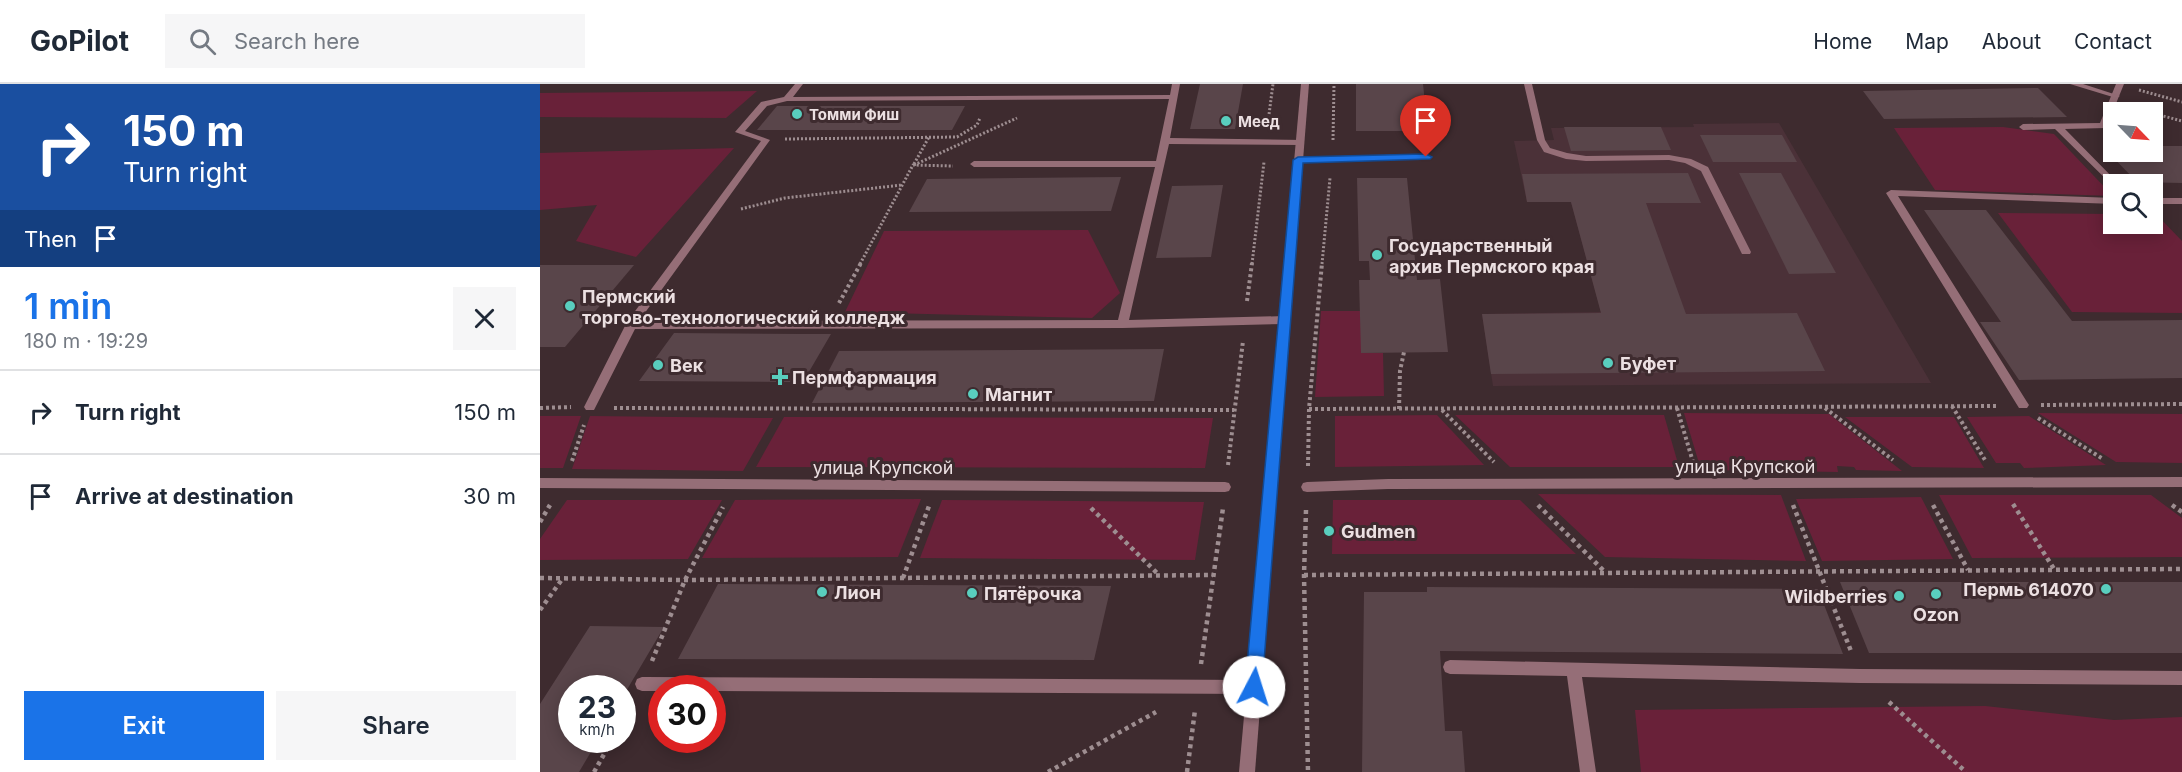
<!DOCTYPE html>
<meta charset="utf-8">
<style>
:root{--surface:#fff;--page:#f6f6f7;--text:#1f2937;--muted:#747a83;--line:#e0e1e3;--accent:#1a73e8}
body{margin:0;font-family:Inter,sans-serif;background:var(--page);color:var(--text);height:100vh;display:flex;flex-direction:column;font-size:22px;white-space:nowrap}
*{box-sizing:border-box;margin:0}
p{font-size:20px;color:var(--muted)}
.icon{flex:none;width:33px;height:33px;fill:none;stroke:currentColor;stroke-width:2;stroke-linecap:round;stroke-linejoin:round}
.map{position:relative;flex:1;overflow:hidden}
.details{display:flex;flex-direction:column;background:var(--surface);width:540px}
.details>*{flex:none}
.banner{background:#1a4fa0;color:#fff;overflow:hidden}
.needle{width:39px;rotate:115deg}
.buttons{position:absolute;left:1563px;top:18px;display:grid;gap:12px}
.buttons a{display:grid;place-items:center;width:60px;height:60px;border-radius:0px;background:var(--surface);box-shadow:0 3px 15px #0003;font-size:30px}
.speed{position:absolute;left:18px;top:591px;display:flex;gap:12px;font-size:30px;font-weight:700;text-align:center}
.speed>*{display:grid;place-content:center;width:78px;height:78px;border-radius:50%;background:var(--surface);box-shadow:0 3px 15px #0003;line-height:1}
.speed small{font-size:15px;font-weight:400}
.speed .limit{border:9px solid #d22;background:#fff;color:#111}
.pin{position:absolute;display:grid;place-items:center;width:51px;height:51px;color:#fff;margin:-62px -26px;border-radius:50% 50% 50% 0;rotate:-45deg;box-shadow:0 0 6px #0007}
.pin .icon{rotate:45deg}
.me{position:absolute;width:66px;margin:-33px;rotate:5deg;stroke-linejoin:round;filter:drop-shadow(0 0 4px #0008)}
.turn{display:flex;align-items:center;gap:21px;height:126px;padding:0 24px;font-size:27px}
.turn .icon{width:78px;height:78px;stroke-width:2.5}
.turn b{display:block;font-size:42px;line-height:51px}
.then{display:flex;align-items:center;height:57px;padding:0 24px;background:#0003;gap:12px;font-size:22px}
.round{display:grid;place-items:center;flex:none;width:63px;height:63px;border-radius:0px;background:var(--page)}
.headline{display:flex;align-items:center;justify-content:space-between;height:102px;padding:0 24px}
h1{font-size:36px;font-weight:600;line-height:45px;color:var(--accent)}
.cta{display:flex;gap:12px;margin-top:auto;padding:12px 24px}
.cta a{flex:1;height:69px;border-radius:0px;background:var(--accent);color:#fff;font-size:24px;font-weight:600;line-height:69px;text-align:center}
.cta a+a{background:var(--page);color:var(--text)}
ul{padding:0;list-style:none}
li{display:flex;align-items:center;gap:18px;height:84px;padding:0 24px;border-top:2px solid var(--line)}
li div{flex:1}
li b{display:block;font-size:22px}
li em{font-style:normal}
header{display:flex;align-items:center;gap:36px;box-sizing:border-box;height:84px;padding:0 30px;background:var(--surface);border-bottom:2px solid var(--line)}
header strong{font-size:28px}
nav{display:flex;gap:33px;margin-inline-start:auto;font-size:21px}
.search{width:420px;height:54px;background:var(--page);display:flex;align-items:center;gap:15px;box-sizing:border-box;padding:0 21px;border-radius:0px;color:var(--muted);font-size:22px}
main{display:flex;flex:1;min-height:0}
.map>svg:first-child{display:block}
</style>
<header>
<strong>GoPilot</strong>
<div class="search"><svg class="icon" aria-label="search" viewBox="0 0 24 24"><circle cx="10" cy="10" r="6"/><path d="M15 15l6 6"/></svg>Search here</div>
<nav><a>Home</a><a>Map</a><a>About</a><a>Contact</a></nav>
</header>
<main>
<section class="details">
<div class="banner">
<div class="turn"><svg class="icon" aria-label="right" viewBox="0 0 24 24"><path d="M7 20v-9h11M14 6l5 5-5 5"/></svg><div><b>150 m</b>Turn right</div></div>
<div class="then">Then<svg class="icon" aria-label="arrive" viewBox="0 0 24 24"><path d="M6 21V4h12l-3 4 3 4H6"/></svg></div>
</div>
<div class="headline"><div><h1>1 min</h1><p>180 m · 19:29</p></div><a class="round"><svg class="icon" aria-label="close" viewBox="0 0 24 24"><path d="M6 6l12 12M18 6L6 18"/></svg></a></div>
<ul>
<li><svg class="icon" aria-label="right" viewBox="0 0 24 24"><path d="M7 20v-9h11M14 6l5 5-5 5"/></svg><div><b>Turn right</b></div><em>150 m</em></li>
<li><svg class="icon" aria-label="arrive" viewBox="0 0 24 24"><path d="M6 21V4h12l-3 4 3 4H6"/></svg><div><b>Arrive at destination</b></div><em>30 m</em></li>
</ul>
<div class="cta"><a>Exit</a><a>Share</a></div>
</section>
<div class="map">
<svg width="1642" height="688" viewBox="0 0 1642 688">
<rect width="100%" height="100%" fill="#3e2b2f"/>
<path fill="#4b3138" d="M1239,39L1391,299L953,302L942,230L1061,228L1031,118H987L974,57L1014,56L1011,44L1154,43L1153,40Z"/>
<g fill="#692139">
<path d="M217,7L186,34L0,33V9Z"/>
<path d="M1463,43L1514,50L1573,112L1395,106L1354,44Z"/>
<path d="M194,64L96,173L36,157L57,121L0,126V69Z"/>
<path d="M1458,129L1573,130L1574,140H1612L1613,130H1616L1642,157V229L1532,228Z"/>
<path d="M548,146L580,209L552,234L305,228L344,147Z"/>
<path d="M781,227H821L822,269H843L844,312L775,313Z"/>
<path d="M1144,329L1289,330L1362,387L1316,386L1314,383L1297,382L1298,388L1161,386Z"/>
<path d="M1498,329L1642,330V379L1576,378Z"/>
<path d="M897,331L944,381L795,383V332Z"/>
<path d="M915,331H1124L1139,383H970Z"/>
<path d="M0,332H41L23,384H0Z"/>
<path d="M50,332L233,334L203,387L32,385Z"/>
<path d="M1489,332L1566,381L1484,384L1480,379H1456L1427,333Z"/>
<path d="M244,333L673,334L665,384L216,383Z"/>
<path d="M1305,333H1414L1444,384L1372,383Z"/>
<path d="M998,410L1241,411L1266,477L1065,473Z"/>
<path d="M1399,411H1611L1642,434V473L1432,474Z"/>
<path d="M1381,413L1413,475L1282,477L1256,415Z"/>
<path d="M381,415L358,473L162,474L195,416Z"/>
<path d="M27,416H182L148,475L0,476V455Z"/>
<path d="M402,416L664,418L655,476L380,474Z"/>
<path d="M793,416H980L1036,470H792Z"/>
<path d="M1445,622L1574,636L1642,633V688H1101L1095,626Z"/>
</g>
<g fill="#59454a">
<path d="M660,0H703L695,45H650Z"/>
<path d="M816,0H883L888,47H816Z"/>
<path d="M1498,4L1527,33L1344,35L1323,7Z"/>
<path d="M237,22H425L412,46H217Z"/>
<path d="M1024,43H1121L1131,66L1031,67Z"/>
<path d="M1160,51H1242L1257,78H1173Z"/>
<path d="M1612,62H1642V99L1597,98L1563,63H1574V68H1612Z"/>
<path d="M1148,89L1161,119H1106L1146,230L1257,229L1285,287L951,290L942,230L1061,229L1031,118H987L982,90Z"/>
<path d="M1199,89H1241L1296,189L1249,190Z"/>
<path d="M581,93L571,127L369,128L387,95Z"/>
<path d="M817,94H867L877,196L900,195L908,268L821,269L819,196H830L829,177H819Z"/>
<path d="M683,101L671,173L616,174L632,102Z"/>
<path d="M1384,126H1446L1532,237L1642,236V294L1479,296L1440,238H1461Z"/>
<path d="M0,181H94L25,263H0Z"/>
<path d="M134,249L262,250H291L263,298L99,297Z"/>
<path d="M624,265L614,317L272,319L299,267Z"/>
<path d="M1300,498H1642V569H1329Z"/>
<path d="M178,500L571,502L554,576L138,575Z"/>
<path d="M887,503L1278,505L1303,570L900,567L905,647H922L925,688H822L824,508H887Z"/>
<path d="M50,542L124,543L82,614V604H32V656H58L39,688H0V620Z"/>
</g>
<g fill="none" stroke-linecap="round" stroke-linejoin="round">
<g stroke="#9e8e91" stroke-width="3" stroke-dasharray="2 2" stroke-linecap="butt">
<path d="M1599,6L1642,18"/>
<path d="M1591,23L1611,28"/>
<path d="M1612,29L1642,37"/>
<path d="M728,38L733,0"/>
<path d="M245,55L417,53L437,41L440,34"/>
<path d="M793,56L794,0"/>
<path d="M374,80L389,53"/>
<path d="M374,81L477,34"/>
<path d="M201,125L245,114L362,101"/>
<path d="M320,180L373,81L413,82"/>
<path d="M712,180L724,78"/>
<path d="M782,180L790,94"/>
</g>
<g stroke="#9e8e91" stroke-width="4" stroke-dasharray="3 3" stroke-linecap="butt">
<path d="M707,217L712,179"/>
<path d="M299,219L321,179"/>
<path d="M1501,321L1642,320"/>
<path d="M1412,322L1445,376"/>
<path d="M0,324L31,323"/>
<path d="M74,324L694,326"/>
<path d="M1137,324L1153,378"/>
<path d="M1285,324L1353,376"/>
<path d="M769,325L1458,322"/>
<path d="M859,325L860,287L864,268"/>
<path d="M902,326L954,378"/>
<path d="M1498,334L1563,375"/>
<path d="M32,377L44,341"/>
<path d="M688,381L703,257"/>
<path d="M768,382L769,325L782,179"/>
</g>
<g stroke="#9e8e91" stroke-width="4.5" stroke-dasharray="4 4" stroke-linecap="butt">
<path d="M1473,420L1514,485"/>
<path d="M998,421L1065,488"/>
<path d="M1253,421L1311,567"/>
<path d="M1393,421L1428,486"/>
<path d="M1632,421L1642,428"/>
<path d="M551,424L619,491"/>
<path d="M766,426L764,491L768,688"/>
<path d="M0,438L10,421"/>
<path d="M764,491L1642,485"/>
<path d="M0,494L145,496L673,491"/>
<path d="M363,494L389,422"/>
<path d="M0,526L23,494"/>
<path d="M112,577L145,496L183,423"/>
<path d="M661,580L683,424"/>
<path d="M1349,618L1426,688"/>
<path d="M82,636L91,621"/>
<path d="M54,688L72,656"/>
<path d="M508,688L616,628"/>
<path d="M647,688L655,626"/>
</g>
<g fill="#956e77" fill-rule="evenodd">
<path d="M255,0H263L253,13L630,11L632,0H640L630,54L763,56L764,58L760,61L629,60L589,236L745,232L750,236L745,240L583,244L95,245L54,326H46L44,323L87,238L221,57L195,48L221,18L244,13ZM629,15L616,77H434L430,80L434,83H615L578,236L99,237L230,56L205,47L227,22L247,17Z"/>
<path d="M984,0H992L1005,56L1010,64L1027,69L1046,72L1129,71L1151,75L1168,83L1211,168L1210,170H1202L1201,168L1161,87L1145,79L1129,76L1046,77L1026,75L1004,68L997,56Z"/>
<path d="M1576,0H1584L1566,44L1525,45L1577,98L1578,100H1574V103L1515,45L1483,46L1479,43L1483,40L1560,39Z"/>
<path d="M886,70L889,71V75L758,79L754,76L758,73Z"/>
<path d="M1351,106L1574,114V120L1358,112L1487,318L1489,321L1487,324H1479L1346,109Z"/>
<rect x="1612" y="114" width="30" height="6"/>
<path d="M910,576L1320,585L1642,587V601L1320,599L1042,593L1056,688H1040L1027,592L910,590L905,588L903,583L905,578Z"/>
<path d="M102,593L714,596L719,598L721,603L719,608L714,610L172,607V604H122V607H102L97,605L95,600L97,595Z"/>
</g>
<g fill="#956e77" fill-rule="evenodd">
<path d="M1642,393V403L848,405L767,408L763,407L761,403L763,399L767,398L848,395Z"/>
<path d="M0,394L685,398L689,399L691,403L689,407L685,408L0,404Z"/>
</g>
<g fill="#956e77" fill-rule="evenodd">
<path d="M761,0H769L715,688H699Z"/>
<path d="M1530,0H1543L1580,12L1576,14Z"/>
</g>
</g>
<path fill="#1a73e8" stroke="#114b97" stroke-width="1.5" d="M886,70L892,73L890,75L763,79L722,603L720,609L714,611L708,609L705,603L753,76L758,73Z"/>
<g fill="#59cebe" stroke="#3e2b2f" stroke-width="2">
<circle cx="257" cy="30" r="6"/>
<circle cx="686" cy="37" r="6"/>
<circle cx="837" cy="171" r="6"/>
<circle cx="30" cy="222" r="6"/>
<circle cx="1068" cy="279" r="6"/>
<circle cx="118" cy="281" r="6"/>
<path d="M237 284h6v6h6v6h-6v6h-6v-6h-6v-6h6z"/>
<circle cx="433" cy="310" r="6"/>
<circle cx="789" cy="447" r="6"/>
<circle cx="1566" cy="505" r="6"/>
<circle cx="282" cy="508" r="6"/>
<circle cx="432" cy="509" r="6"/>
<circle cx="1396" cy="510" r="6"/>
<circle cx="1359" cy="512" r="6"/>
</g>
<g text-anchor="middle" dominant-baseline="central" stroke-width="6" stroke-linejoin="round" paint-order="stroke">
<g font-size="15" font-weight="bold" fill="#ece0e2" stroke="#3e2b2f" text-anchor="start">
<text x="269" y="30">Томми Фиш</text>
<text x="698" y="37">Меед</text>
</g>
<g font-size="18" font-weight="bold" fill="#ece0e2" stroke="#3e2b2f" text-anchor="start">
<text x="849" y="161">Государственный<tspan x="849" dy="21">архив Пермского края</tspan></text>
<text x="42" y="212">Пермский<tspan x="42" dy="21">торгово-технологический колледж</tspan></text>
<text x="1080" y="279">Буфет</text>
<text x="130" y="281">Век</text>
<text x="252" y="293">Пермфармация</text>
<text x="445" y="310">Магнит</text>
<text x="801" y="447">Gudmen</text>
<text x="1554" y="505" text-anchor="end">Пермь 614070</text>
<text x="294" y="508">Лион</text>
<text x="444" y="509">Пятёрочка</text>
<text x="1347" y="512" text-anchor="end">Wildberries</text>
<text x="1396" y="530" text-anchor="middle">Ozon</text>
</g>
<g font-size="18" fill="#ece0e2" stroke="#3e2b2f">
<text x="1205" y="382">улица Крупской</text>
<text x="343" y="383">улица Крупской</text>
</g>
</g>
</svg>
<div class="buttons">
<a><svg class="needle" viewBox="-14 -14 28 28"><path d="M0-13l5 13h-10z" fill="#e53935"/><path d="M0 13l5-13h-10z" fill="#747a83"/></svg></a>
<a><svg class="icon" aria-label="search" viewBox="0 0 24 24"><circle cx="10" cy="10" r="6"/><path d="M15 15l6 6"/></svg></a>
</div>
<div class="speed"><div>23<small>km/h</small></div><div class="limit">30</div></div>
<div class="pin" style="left:886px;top:73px;background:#d93025"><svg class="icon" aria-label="arrive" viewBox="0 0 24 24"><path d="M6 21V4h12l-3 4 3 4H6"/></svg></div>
<svg class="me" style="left:714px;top:603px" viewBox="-20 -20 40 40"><circle r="19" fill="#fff"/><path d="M0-13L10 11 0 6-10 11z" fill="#1a73e8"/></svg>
</div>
</main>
